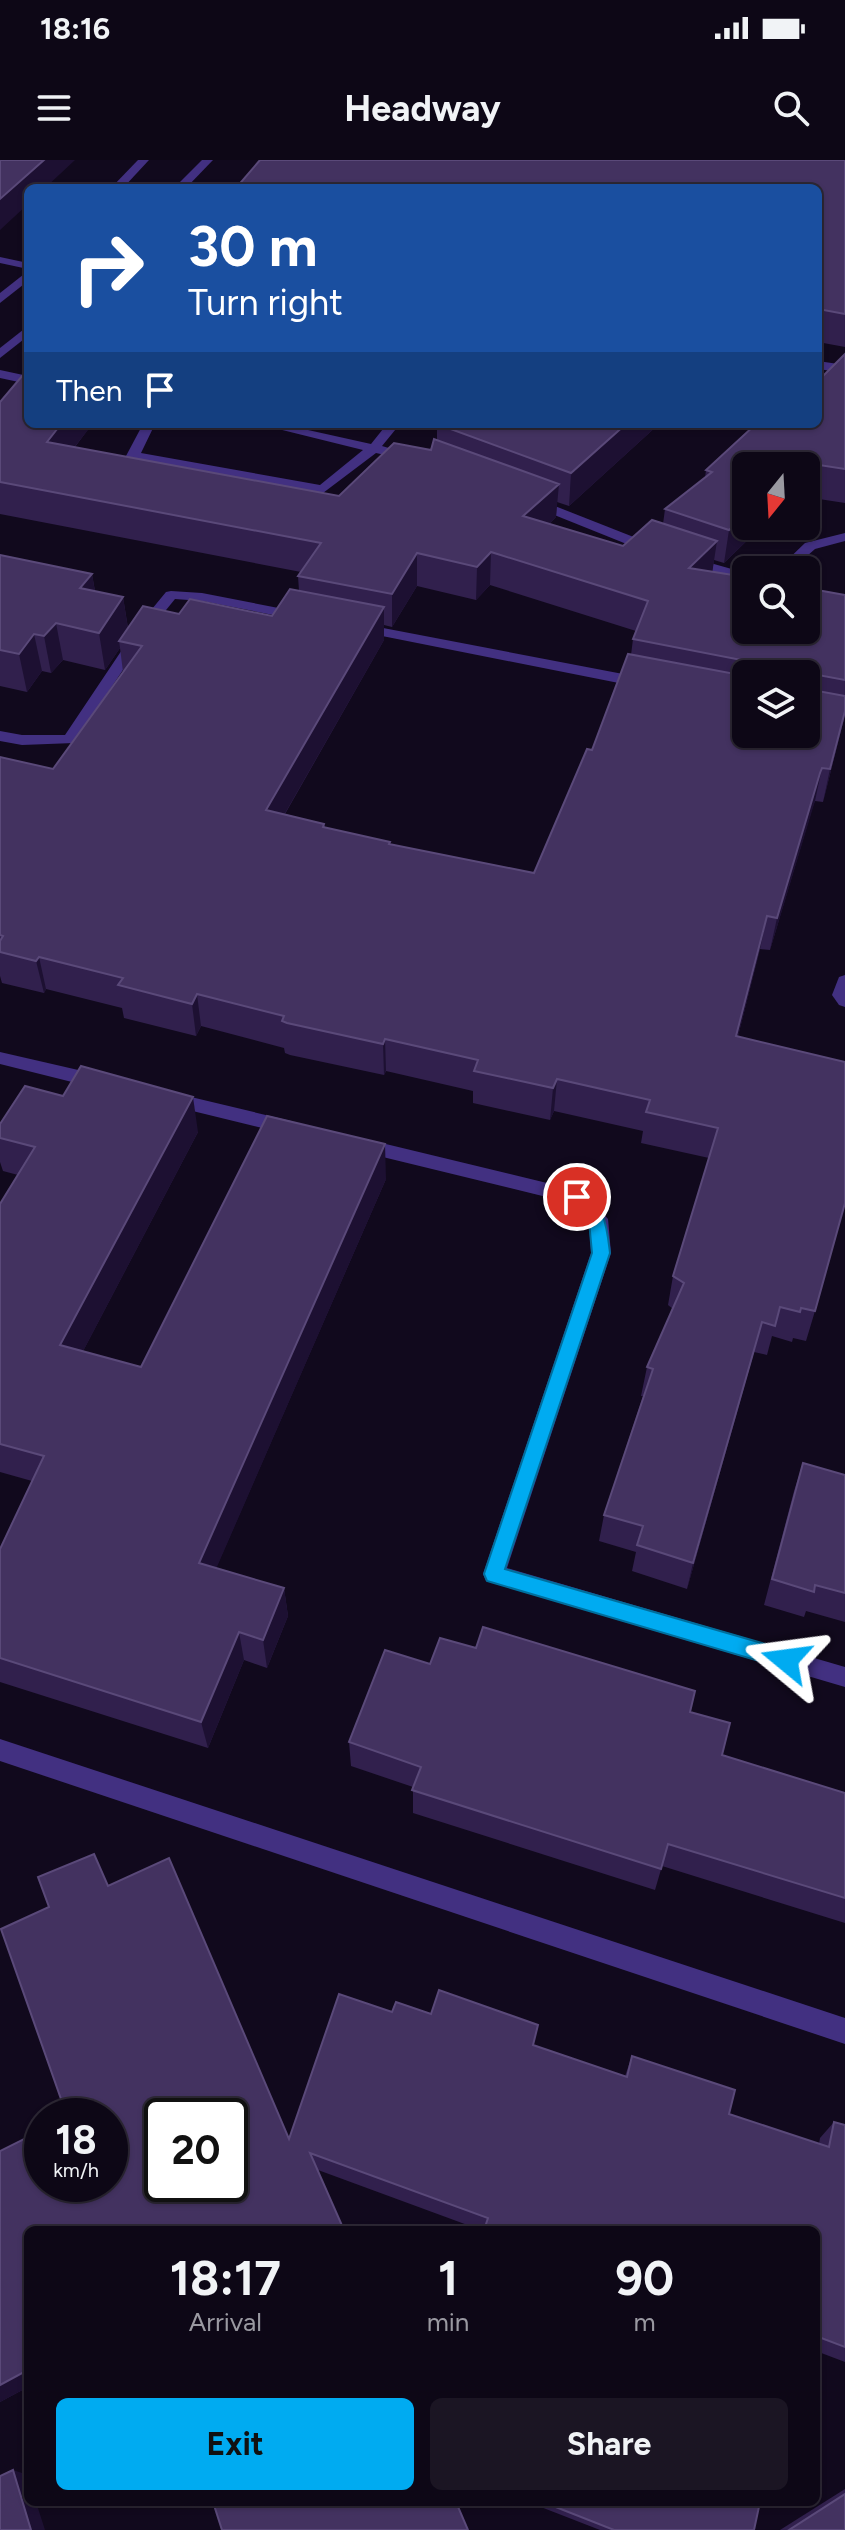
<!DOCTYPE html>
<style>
:root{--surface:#0d0716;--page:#1b1523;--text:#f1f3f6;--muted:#9a99a1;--line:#2d2835;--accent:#00abf1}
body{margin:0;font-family:Figtree,sans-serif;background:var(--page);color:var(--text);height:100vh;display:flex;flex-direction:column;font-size:30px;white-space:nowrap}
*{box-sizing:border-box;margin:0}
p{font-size:26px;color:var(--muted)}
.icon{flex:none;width:44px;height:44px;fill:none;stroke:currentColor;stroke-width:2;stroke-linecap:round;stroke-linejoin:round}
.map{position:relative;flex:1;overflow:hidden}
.details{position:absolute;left:24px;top:2066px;width:796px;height:280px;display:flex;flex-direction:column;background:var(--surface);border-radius:12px;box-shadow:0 2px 6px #0004,0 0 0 2px var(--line)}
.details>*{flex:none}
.banner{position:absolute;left:24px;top:24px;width:798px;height:244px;border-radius:12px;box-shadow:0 2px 6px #0004,0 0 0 2px var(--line);background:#1a4fa0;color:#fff;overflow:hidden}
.needle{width:52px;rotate:198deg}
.buttons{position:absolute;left:732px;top:292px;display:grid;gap:16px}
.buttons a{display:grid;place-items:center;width:88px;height:88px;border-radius:12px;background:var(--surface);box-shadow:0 2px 6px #0004,0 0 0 2px var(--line);font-size:40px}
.speed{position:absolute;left:24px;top:1938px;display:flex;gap:16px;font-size:40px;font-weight:700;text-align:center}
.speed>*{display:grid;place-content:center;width:104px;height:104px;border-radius:50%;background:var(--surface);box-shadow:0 2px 6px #0004,0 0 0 2px var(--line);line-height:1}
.speed small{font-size:20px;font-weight:400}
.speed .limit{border:4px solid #111;border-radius:12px;background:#fff;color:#111}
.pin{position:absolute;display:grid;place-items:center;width:68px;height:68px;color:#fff;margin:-34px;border:4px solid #fff;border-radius:50%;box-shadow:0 2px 8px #0007}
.me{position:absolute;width:88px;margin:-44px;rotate:286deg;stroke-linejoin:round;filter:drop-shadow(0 0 6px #0008)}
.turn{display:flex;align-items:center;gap:28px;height:168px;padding:0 32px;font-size:36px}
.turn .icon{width:104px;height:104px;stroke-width:2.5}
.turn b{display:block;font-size:56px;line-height:68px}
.then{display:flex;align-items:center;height:76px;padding:0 32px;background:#0003;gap:16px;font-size:30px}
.eta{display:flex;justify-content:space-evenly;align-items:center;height:136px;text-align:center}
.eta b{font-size:48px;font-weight:700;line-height:56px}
.cta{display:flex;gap:16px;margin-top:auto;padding:16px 32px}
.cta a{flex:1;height:92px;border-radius:12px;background:var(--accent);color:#111;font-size:32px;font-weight:700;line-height:92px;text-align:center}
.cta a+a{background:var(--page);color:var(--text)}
.status{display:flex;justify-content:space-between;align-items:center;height:56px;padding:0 40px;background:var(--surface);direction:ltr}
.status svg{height:22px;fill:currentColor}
header{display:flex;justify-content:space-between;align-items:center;height:104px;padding:0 32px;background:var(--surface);font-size:36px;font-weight:700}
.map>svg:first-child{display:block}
</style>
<div class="status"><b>18:16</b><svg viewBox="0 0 49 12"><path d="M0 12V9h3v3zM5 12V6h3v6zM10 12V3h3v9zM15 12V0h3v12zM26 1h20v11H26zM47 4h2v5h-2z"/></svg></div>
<header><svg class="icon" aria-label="menu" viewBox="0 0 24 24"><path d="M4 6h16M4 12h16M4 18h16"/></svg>Headway<svg class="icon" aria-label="search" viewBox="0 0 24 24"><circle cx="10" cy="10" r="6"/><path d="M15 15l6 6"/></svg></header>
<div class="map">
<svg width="845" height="2370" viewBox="0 0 845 2370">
<rect width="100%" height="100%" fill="#11091d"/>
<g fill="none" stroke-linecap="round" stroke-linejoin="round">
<g fill="#423081" fill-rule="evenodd">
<path d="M0,97L28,103V109L0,103Z"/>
<path d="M818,201L845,205V213L818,209Z"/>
<path d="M0,210L28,216V224L0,218Z"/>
<path d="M143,264H155L141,293L320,325L363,290L258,264H281L371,284L387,264H400L382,286L419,297L412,301L376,293L323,333L128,299L126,296Z"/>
<path d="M532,337L659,387L661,390L649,393L527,344L525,341Z"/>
<path d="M845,373V381L815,389L791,410H777L805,383Z"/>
<path d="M689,397L746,413V421L684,404V398Z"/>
<path d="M171,431L202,433L299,452L306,456L299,460L202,441L175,439L149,471L74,583L22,585L0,581V571L22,575H65L138,466L166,432Z"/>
<path d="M357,463L644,518L651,523L644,528L352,470V464Z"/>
<path d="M845,815V847L839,845L832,835L839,817Z"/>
<path d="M0,892L100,915L109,922L100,929L0,904Z"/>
<path d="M170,932L291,961L300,968L291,975L164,944L161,939Z"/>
<path d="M361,978L584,1032L608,1059L611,1093L507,1408L845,1507V1527L486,1421L483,1414L591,1093L589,1062L571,1043L354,990L352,985L354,980Z"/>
<path d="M0,1579L845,1858V1884L0,1601Z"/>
</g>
<g fill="#423081" fill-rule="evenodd">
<path d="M138,0H149L123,28H111Z"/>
<path d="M202,0H213L186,28H174Z"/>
<path d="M28,111V121L0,143V133Z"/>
<path d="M28,166V176L0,198V188Z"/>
</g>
</g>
<g fill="#31204d" fill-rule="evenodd">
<path d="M845,0V187L818,182V28Z"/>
<path d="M845,194V343L806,337V306H746V366H762L724,403L714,400L712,412L845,435V555L823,642L815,641L813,646L770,790L760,789L738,876L815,1151L806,1181L793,1178L792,1182L772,1176L767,1195L754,1192L687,1429L632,1411L636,1392L599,1381L604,1355L643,1236H641L647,1207L673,1149L668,1145L673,1116L709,998L641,983L643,971L554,951L550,960L473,943V931L386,911L384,915L290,895L285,893L284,888L201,866L196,876L124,858L122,848L46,829L44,833L2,823L0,816V597L53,609L123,512L120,488L105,510L63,500L51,513L42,511L27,532L0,526V395L92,414L95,431L123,437L128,468L179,454L272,456L299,431L298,416L301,412L0,354V242L28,264H92L75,287L339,336L431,290L437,280V264H659L569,346L557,342L556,357L549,364L623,386L663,364L665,349L705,318L706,310L818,264ZM490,425L636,471L633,479L631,495L592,590L534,713L390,684L325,668L324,664L285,654L384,480V465L392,467L417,426L476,440ZM746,514H806L746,574Z"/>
<path d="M0,964L198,972L83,1191L141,1207L386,1019L216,1408L284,1428L288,1456L267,1508L244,1500L208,1588L0,1522V1389L32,1321L0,1312V1044L18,1015L3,1011L0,1002Z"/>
<path d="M803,1303L845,1315V1462L806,1451L804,1457L764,1445L794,1331Z"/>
<path d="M430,1504L690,1552L722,1595L845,1633V1763L662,1706L655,1730L413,1653V1627L351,1606L349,1582Z"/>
<path d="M108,1726L289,1979L392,1852L431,1854L534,1886L625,1916L632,1896L729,1954L819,1984L820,1978L834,1962L845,1965V2202L816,2191V2070H481L318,2010L28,2070V2227L0,2242V1991L110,2024Z"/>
<path d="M845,2329V2370H780Z"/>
<path d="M528,2342H760L754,2370H600Z"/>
</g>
<g fill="#1d1032">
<path d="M44,0H75L45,28H28V44L0,70V39Z"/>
<path d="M61,264H92V265L53,314L47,282Z"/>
<path d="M626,264H659L569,346L571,313Z"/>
<path d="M559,324L556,357L522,389L523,356Z"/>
<path d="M746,354V366H762L724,403L729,370Z"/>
<path d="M717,381L712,414L689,408Z"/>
<path d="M491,392L490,425L476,440L477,407Z"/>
<path d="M417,393V426L392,467V434Z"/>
<path d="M92,414L98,451L80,428Z"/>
<path d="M123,437L129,475L119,481L120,488L105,510L99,473Z"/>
<path d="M384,447V480L268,683L266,650Z"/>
<path d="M56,463L63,500L51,513L44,476Z"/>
<path d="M34,474L42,511L27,532L19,494Z"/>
<path d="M845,551L841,570L823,642L830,609Z"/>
<path d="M822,608L815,641L770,790L777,758Z"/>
<path d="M767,756L760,789L730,908L736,876Z"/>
<path d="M39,797L46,829L44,833L36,801Z"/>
<path d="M197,834L201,866L196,876L192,844Z"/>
<path d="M385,879L386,911L384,915L383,884Z"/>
<path d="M557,919L554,951L550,960L553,928Z"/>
<path d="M193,937L198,972L69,1218L60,1185Z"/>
<path d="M385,984L386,1019L206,1432L199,1403Z"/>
<path d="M762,1162L754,1192L687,1429L693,1403Z"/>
<path d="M284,1428L288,1456L267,1508L263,1480Z"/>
<path d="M239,1472L244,1500L208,1588L201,1562Z"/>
<path d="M28,2210V2227L0,2242V2225Z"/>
<path d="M13,2310L28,2315V2342H36L45,2370H31Z"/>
</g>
<g fill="#433260" stroke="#5a4979" stroke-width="2" fill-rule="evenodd">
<path d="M0,0H44L0,39Z"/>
<path d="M260,0H845V154L818,149V28H236Z"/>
<path d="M845,194V309L800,302L796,306H746V354L729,370L665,349L712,312L706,310L756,264H818V221Z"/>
<path d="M28,209V264H61L47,282L339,336L394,283L431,290L434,279L559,324L523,356L623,386L652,360L717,381L689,408L746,417V470H806V428L845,435V520L813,514L810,517L812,530L845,536V551L830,609L822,608L820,613L777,758L767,756L736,876L845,902V1043L815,1151L801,1148L800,1152L780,1147L775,1166L762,1162L693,1403L637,1385L643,1366L604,1355L653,1209L647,1207L684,1123L673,1116L718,968L646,952L650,940L557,919L553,928L474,911L478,900L385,879L383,884L287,863L282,861L284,856L197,834L192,844L118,825L123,818L39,797L36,801L0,792V781L3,776L0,775V597L53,609L142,486L119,481L143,446L179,454L190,439L272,456L290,429L384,447L266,650L324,664L323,667L390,682L389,684L534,713L587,589L592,590L628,494L746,516V574H806V514H753L752,502L633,479L648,441L491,392L477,407L417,393L392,434L298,416L321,383L0,322V242Z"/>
<path d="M437,264H626L571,313Z"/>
<path d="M0,395L92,414L80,428L123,437L99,473L56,463L44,476L34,474L19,494L0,490Z"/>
<path d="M81,906L193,937L60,1185L141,1207L267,956L385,984L199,1403L284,1428L263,1480L239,1472L201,1562L0,1498V1389L44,1296L0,1284V1044L35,987L0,978V964L25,926L63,936Z"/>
<path d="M803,1303L845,1315V1433L815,1425L814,1432L772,1419Z"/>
<path d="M483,1467L695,1531L690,1552L730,1563L722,1595L845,1633V1738L668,1684L661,1709L412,1630L421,1607L349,1582L385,1490L430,1504L440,1478L476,1488Z"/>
<path d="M94,1694L108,1726L169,1698L289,1979L339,1834L392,1852L396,1842L431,1854L439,1830L538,1865L533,1885L627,1917L632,1896L735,1930L729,1954L829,1987L834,1962L845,1965V2187L816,2176V2070H484L488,2058L310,1993L344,2070H28V2210L0,2225V1991L42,1970V2024H110V1956H67L1,1769L49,1747L38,1717ZM162,1956H230V2024H162Z"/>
<path d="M13,2310L31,2370H0V2316Z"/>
<path d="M845,2334V2370H789Z"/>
<path d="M213,2342H456L468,2370H222Z"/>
<path d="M543,2342H760L754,2370H614Z"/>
</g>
<path fill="#00abf1" stroke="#006f9d" stroke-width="2" d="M577,1030C605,1040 607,1068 610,1093L505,1409L786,1490L794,1493L797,1500L794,1506L786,1509L494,1423L487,1421L484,1414L592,1093L589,1061L569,1037Z"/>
</svg>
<div class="buttons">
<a><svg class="needle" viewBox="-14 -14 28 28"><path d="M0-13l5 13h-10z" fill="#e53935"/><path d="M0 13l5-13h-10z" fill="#9a99a1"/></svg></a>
<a><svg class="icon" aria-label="search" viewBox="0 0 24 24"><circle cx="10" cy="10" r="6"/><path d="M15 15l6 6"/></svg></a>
<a><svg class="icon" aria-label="layers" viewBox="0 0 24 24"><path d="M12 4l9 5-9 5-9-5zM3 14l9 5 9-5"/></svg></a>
</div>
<div class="speed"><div>18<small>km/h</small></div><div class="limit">20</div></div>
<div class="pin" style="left:577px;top:1037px;background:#d93025"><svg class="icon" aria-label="arrive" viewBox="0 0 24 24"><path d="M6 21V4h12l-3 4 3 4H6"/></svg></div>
<svg class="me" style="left:786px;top:1500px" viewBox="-20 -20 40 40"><path d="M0-17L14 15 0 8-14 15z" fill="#00abf1" stroke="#fff" stroke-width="4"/></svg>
<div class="banner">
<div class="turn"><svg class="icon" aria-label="right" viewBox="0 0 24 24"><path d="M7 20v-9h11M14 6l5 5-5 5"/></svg><div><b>30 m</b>Turn right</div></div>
<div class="then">Then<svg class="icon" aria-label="arrive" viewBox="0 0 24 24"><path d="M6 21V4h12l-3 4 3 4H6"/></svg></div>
</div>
<section class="details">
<div class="eta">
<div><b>18:17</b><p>Arrival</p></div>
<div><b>1</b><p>min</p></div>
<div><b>90</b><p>m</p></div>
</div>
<div class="cta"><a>Exit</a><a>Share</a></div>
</section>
</div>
